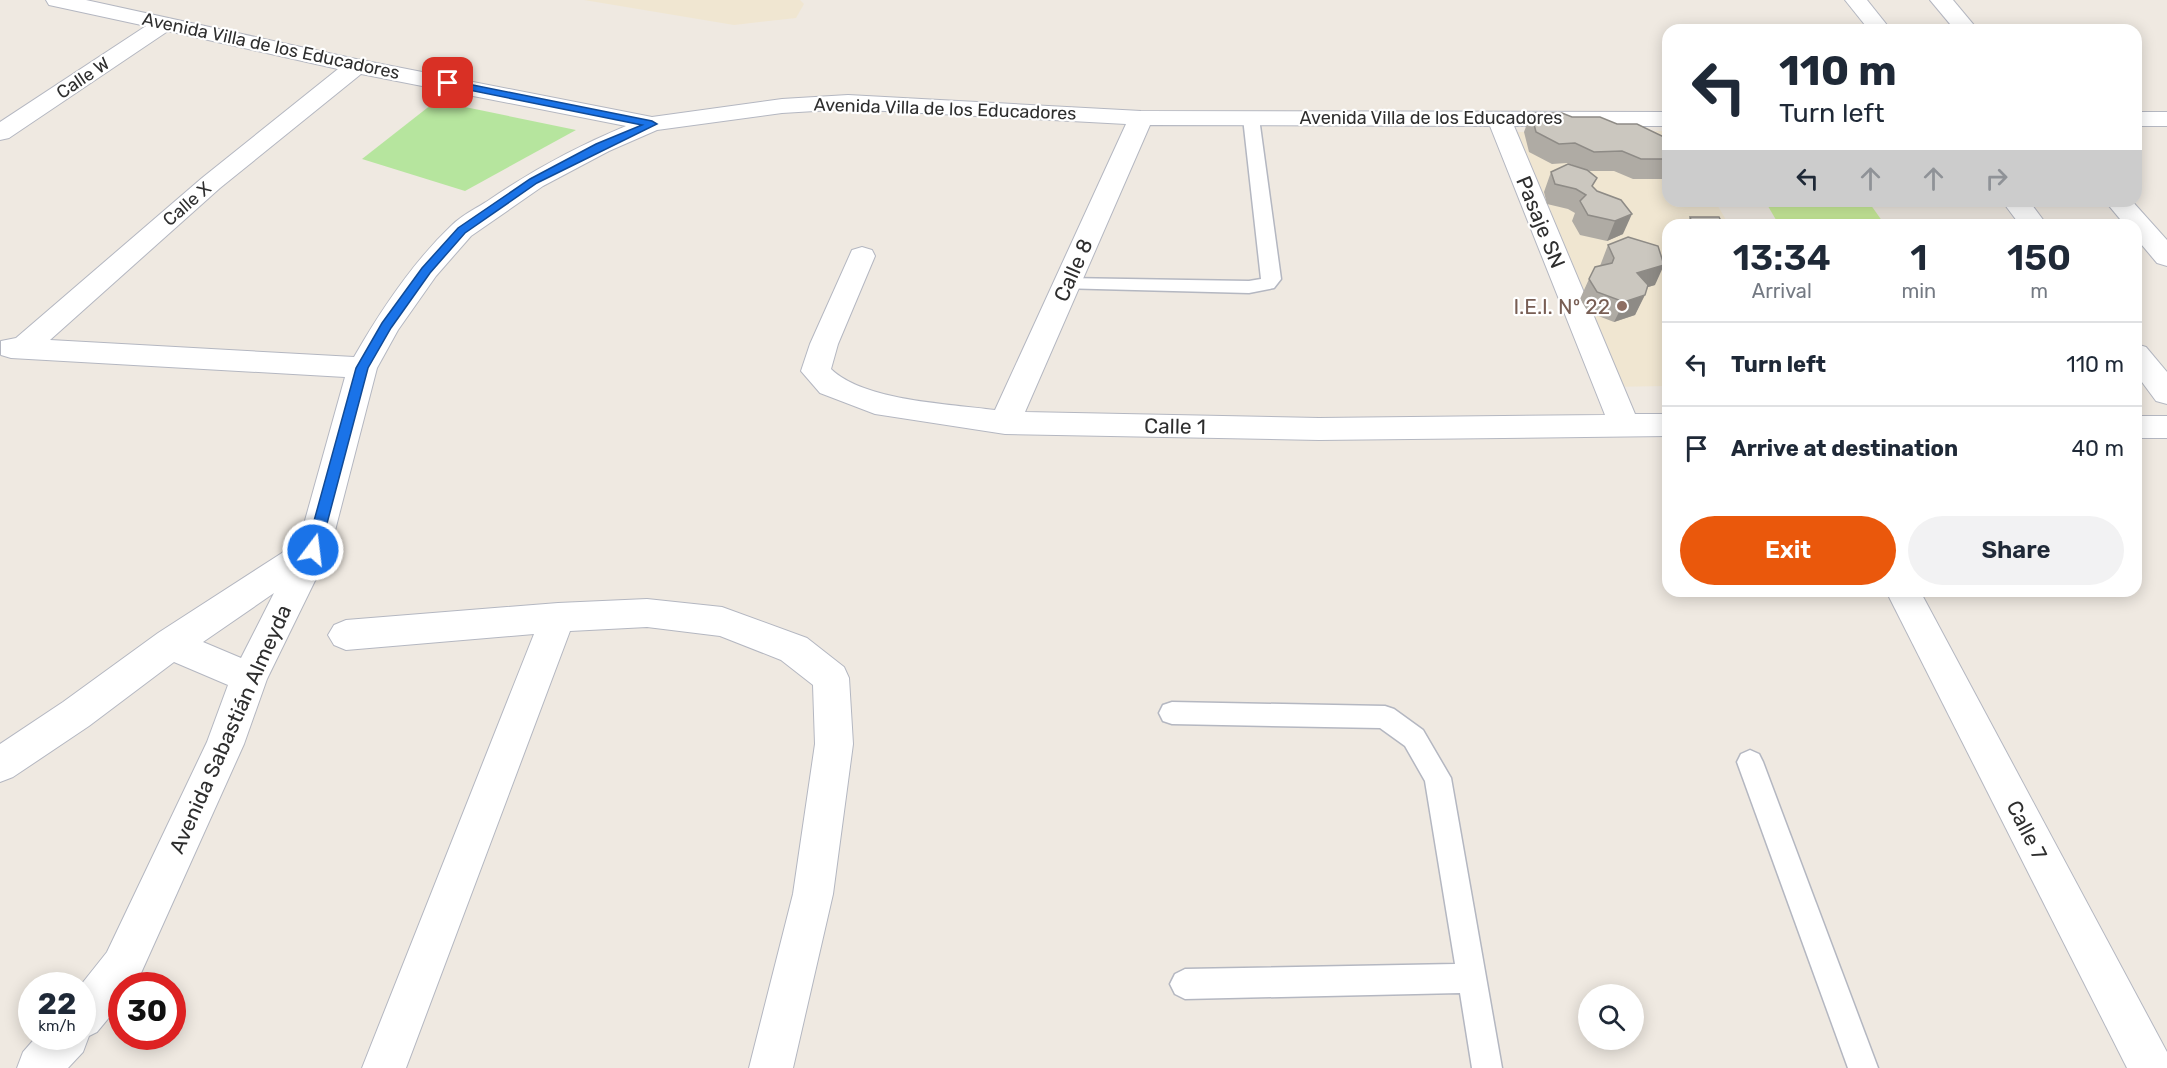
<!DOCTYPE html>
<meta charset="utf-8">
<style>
:root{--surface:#fff;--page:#f2f2f3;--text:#1f2937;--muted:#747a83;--line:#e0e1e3;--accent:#ea580c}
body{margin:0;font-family:Rubik,sans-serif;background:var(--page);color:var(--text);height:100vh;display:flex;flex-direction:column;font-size:22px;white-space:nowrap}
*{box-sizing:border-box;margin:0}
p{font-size:20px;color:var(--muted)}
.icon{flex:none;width:33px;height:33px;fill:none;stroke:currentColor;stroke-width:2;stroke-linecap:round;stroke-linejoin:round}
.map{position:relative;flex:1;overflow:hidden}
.details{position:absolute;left:1662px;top:219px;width:480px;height:378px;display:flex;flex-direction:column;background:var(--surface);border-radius:18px;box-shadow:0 3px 15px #0003}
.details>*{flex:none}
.hud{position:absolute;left:1662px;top:24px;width:480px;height:183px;border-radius:18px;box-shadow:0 3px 15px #0003;background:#fff;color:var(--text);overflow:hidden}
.controls{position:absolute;left:1578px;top:984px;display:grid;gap:12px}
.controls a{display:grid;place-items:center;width:66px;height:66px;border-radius:50%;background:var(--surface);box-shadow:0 3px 15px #0003;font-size:30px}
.speed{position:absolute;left:18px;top:972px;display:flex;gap:12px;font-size:30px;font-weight:700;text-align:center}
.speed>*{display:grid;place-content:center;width:78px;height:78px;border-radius:50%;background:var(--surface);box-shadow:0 3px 15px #0003;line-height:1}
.speed small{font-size:15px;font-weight:400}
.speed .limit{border:9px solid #d22;background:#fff;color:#111}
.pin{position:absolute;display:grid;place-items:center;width:51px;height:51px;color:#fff;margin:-26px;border-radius:12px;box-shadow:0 3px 9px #0006}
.me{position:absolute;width:66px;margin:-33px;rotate:15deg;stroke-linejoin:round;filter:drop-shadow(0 0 4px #0008)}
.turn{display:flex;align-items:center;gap:21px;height:126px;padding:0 18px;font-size:27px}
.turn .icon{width:78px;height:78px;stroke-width:2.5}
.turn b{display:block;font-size:42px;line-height:51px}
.lanes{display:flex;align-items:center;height:57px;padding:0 18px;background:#0003;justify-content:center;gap:30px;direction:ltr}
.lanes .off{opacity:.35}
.eta{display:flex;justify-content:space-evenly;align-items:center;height:102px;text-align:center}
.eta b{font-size:36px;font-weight:600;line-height:42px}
.primary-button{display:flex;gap:12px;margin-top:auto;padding:12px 18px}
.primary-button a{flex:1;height:69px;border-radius:36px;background:var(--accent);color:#fff;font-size:24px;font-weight:600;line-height:69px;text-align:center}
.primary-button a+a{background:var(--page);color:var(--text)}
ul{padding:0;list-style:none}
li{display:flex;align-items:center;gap:18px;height:84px;padding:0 18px;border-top:2px solid var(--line)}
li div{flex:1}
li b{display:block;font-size:22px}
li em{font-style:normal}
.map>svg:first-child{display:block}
</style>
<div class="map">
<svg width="2167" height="1068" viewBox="0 0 2167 1068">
<rect width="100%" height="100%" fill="#efe9e1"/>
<g fill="#f0e6d1">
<path d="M584,0H800L804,4L796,18L734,25Z"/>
<path d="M1668,131V201H1715L1729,225H1668V386L1607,387L1509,132Z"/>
</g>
<path fill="#b6e59e" d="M436,101L576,130L465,191L362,159Z"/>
<path fill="#c9ec9a" d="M1765,201H1868L1885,225H1779Z"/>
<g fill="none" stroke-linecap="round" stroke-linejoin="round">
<g stroke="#b4b7c1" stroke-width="3">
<g id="service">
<path d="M1251,113L1259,118L1281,279L1274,288L1249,293L1059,288L1057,284L1059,280L1066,278L1249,281L1261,279L1243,118Z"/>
<path d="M1172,702L1385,706L1394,709L1423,730L1451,778L1502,1068H1472L1460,993L1185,999L1175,994L1170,984L1175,974L1185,969L1455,964L1425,781L1405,746L1380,728L1172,724L1163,721L1159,713L1163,705Z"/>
<path d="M1750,750L1759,754L1763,762L1878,1068H1848L1737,762L1741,754Z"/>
</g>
</g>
<g stroke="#b4b7c1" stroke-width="2">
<g id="minor">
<path d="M46,0H86L356,59L652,117L782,99L848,95L1141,111L1668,112V126H1514L1635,414H1668V436L1319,440L1005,434L875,414L820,393L801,371L810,344L852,250L862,247L872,250L875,256L838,344L831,369C864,401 950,404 995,410L1126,124L848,109L782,113L657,130L609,151L543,186L471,236L436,276L398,330L377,368L330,550L267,679L244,744L137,982L134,986H122V1002L97,1032L89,1036L83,1052L68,1068H17L23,1052L37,1036H82V986H80L107,952L207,742L228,685L174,662L89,726L13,777L0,782V744L63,702L158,633L299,542L345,377L11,358L1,355V341L16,338L202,178L338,69L168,31L9,138L0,140V122L146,26L49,5ZM361,74L626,126C578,146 533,170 489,200C477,208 462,215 452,225C412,263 381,310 354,357L50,340L220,188ZM1150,125L1490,126L1605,415L1319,418L1025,412ZM274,593L241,658L203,642Z"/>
<rect x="2136" y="112" width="31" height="14"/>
<rect x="2136" y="416" width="31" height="22"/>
<path d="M1886,591H1920L2167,1052V1068H2127Z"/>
<path d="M647,599L722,607L807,638L844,667L849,678L853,744L833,894L793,1068H749L793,894L815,744L813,685L781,660L720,636L647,627L570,631L406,1068H362L534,634L346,650L334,645L328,635L334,625L346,620L558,603Z"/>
</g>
</g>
<g stroke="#b4b7c1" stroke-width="2">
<g id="tertiary">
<path d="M1845,0H1867L1891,30H1869Z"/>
<path d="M1930,0H1953L1978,30H1955Z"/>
<path d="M2002,201H2029L2047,225H2020Z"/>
<path d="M2105,201H2132L2167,240V266L2157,263L2136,238V225H2125Z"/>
<path d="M2136,344L2146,347L2167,372V404L2156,401L2136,374Z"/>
</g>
</g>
<use href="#service" fill="#fff" fill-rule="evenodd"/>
<use href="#minor" fill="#fff" fill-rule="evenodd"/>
<use href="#tertiary" fill="#fff" fill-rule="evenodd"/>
</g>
<g fill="#afaba4">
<path d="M1531,113L1572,117L1668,149V167L1662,179H1633L1614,171H1589L1593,187L1623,234L1607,241L1580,235L1572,221L1575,213L1568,209L1547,204L1544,192L1551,172L1575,166L1567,163L1552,164L1529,152L1524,132Z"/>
<path d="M1690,217L1723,225H1686Z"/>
<path d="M1608,245L1655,285L1648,287L1635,315L1614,322L1588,312L1580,299L1589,279L1600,266Z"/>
</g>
<g fill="#8e8b86">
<path d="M1632,214L1623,234L1607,241L1615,221Z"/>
<path d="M1664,265L1655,285L1628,293L1637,273Z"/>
<path d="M1645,295L1635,315L1614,322L1624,302Z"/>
</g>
<g fill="#cbc7bf" stroke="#8e8b86" stroke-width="1.5">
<path d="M1531,113H1562L1572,117H1600L1617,124H1637L1664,137L1668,149V159H1641L1622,151L1594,152L1575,143L1559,144L1536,132Z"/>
<path d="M1568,164L1587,170L1597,178L1592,186L1597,191L1621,200L1632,214L1615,221L1588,215L1580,201L1586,195L1576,189L1555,184L1551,172Z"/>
<path d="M1690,217H1719L1723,225H1693Z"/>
<path d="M1628,237L1658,246L1664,265L1637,273L1648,285L1645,295L1624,302L1597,292L1589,279L1595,267L1612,263L1614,258L1608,245Z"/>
</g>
<path fill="#1a73e8" stroke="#114b97" stroke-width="1.5" d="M448,80L652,121L657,124L537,183L465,233L430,273L391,328L368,368L320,550L313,556L306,550L356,368L382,323L422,268L458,228L530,179L596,144L642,125L444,85V81Z"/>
<circle fill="#8d6e63" stroke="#fff" stroke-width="2" cx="1622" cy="306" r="6"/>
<g text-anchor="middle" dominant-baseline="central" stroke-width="4.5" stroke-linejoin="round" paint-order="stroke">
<g font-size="18" fill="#2e2e2e" stroke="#fff">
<text transform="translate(271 46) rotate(12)">Avenida Villa de los Educadores</text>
<text transform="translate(83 78) rotate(-34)">Calle W</text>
<text transform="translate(945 109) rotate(2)">Avenida Villa de los Educadores</text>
<text x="1431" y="118">Avenida Villa de los Educadores</text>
<text transform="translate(187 204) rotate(-41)">Calle X</text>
</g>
<g font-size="21" fill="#2e2e2e" stroke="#fff">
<text transform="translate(1541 222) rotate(68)">Pasaje SN</text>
<text transform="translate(1073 270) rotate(-66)">Calle 8</text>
<text transform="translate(1175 426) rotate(1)">Calle 1</text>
<text transform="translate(230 729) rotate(-66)">Avenida Sabastián Almeyda</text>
<text transform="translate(2027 830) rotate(63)">Calle 7</text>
</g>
<g font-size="21" fill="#785e54" stroke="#fff" text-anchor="end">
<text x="1610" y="306">I.E.I. Nº 22</text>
</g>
</g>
</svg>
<div class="controls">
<a><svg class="icon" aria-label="search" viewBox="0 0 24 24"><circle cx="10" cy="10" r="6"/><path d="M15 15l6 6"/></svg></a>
</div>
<div class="speed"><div>22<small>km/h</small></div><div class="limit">30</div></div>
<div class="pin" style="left:448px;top:83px;background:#d93025"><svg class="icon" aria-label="arrive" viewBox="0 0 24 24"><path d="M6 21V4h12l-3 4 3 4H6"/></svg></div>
<svg class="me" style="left:313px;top:550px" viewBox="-20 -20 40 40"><circle r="17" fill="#1a73e8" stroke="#fff" stroke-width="3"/><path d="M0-11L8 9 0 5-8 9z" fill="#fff"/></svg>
<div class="hud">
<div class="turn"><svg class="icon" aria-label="left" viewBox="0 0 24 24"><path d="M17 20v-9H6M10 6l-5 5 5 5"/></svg><div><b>110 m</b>Turn left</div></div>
<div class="lanes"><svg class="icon" aria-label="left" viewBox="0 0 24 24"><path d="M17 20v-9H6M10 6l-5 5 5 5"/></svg><svg class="icon off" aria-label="ahead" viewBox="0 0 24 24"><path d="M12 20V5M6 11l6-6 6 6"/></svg><svg class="icon off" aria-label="ahead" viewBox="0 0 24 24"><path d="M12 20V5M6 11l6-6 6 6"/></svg><svg class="icon off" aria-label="right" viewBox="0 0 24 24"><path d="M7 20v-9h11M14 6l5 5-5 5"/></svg></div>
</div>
<section class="details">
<div class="eta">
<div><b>13:34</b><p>Arrival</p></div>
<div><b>1</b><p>min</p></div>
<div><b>150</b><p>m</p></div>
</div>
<ul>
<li><svg class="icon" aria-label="left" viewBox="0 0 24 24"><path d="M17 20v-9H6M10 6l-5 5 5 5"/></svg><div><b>Turn left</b></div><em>110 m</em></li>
<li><svg class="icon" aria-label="arrive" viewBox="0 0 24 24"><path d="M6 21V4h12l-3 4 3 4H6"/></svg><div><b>Arrive at destination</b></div><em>40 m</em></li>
</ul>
<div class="primary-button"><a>Exit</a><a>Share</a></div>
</section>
</div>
